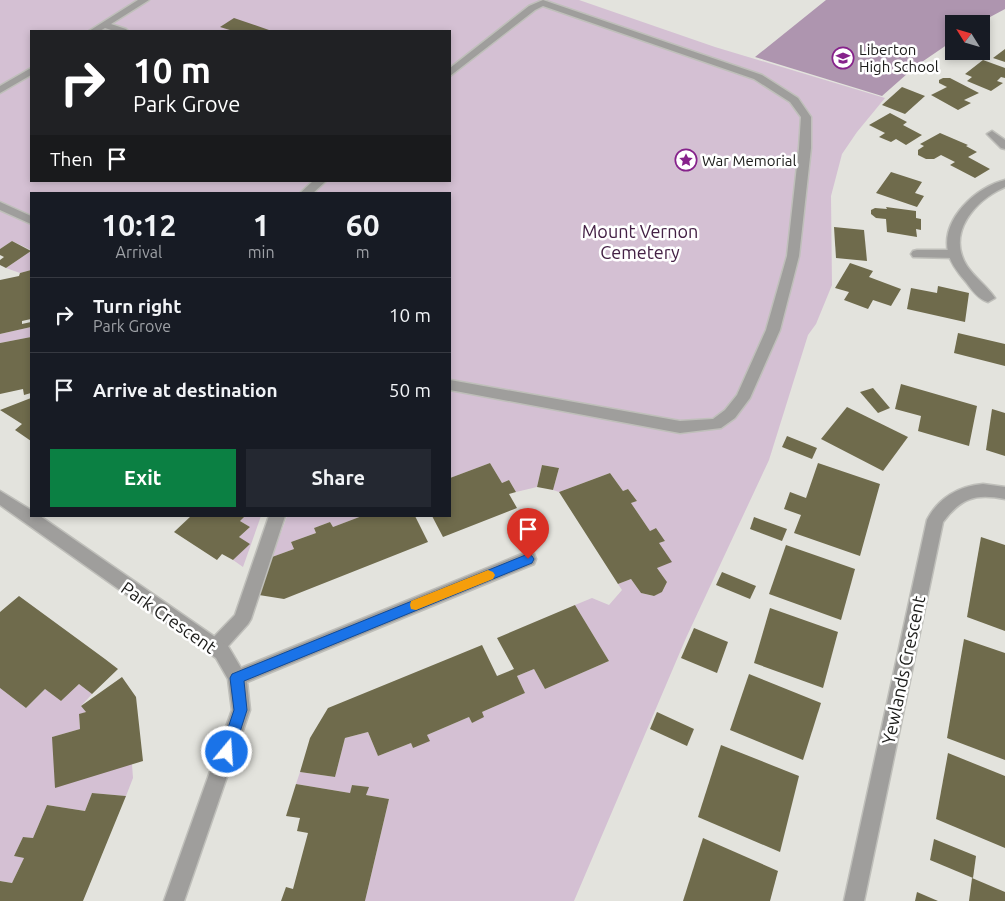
<!DOCTYPE html>
<style>
:root{--surface:#171b24;--page:#242831;--text:#f1f3f6;--muted:#9ea1a6;--line:#363941;--accent:#0b8043}
body{margin:0;font-family:Ubuntu,sans-serif;background:var(--page);color:var(--text);height:100vh;display:flex;flex-direction:column;font-size:19px;white-space:nowrap}
*{box-sizing:border-box;margin:0}
p{font-size:16px;color:var(--muted)}
.icon{flex:none;width:28px;height:28px;fill:none;stroke:currentColor;stroke-width:2;stroke-linecap:round;stroke-linejoin:round}
.map{position:relative;flex:1;overflow:hidden}
.panel{position:absolute;left:30px;top:192px;width:421px;height:325px;display:flex;flex-direction:column;background:var(--surface);border-radius:0px;box-shadow:0 2px 8px #0003}
.panel>*{flex:none}
.top-card{position:absolute;left:30px;top:30px;width:421px;height:152px;border-radius:0px;box-shadow:0 2px 8px #0003;background:#202124;color:#fff;overflow:hidden}
.needle{width:32px;rotate:307deg}
.tools{position:absolute;left:945px;top:15px;display:grid;gap:10px}
.tools a{display:grid;place-items:center;width:45px;height:45px;border-radius:0px;background:var(--surface);box-shadow:0 2px 8px #0003;font-size:25px}
.pin{position:absolute;display:grid;place-items:center;width:42px;height:42px;color:#fff;margin:-51px -21px;border-radius:50% 50% 50% 0;rotate:-45deg;box-shadow:0 0 5px #0007}
.pin .icon{rotate:45deg}
.me{position:absolute;width:55px;margin:-28px;rotate:18deg;stroke-linejoin:round;filter:drop-shadow(0 0 4px #0008)}
.turn{display:flex;align-items:center;gap:18px;height:105px;padding:0 20px;font-size:22px}
.turn .icon{width:65px;height:65px;stroke-width:2.5}
.turn b{display:block;font-size:35px;line-height:42px}
.then{display:flex;align-items:center;height:48px;padding:0 20px;background:#0003;gap:10px;font-size:19px}
.eta{display:flex;justify-content:space-evenly;align-items:center;height:85px;text-align:center}
.eta b{font-size:30px;font-weight:700;line-height:35px}
.action{display:flex;gap:10px;margin-top:auto;padding:10px 20px}
.action a{flex:1;height:58px;border-radius:0px;background:var(--accent);color:#fff;font-size:20px;font-weight:700;line-height:58px;text-align:center}
.action a+a{background:var(--page);color:var(--text)}
ul{padding:0;list-style:none}
li{display:flex;align-items:center;gap:15px;height:75px;padding:0 20px;border-top:1px solid var(--line)}
li div{flex:1}
li b{display:block;font-size:19px}
li em{font-style:normal}
.map>svg:first-child{display:block}
</style>
<div class="map">
<svg width="1005" height="901" viewBox="0 0 1005 901">
<rect width="100%" height="100%" fill="#e3e3dd"/>
<g fill="#d4c0d3" fill-rule="evenodd">
<path d="M0,0H579L715,47L885,98L857,132L842,154L831,196L832,285L816,324L808,335L769,460L686,638L574,901H365L389,799L366,795L368,787L352,785L350,793L296,784L300,772L335,777L345,738L368,732L378,756L411,743L413,748L427,735L469,717L472,723L482,712L525,693L517,676L534,669L545,689L609,661L575,605L592,598L609,605L622,590L618,584L631,579L641,593L653,596L662,592L667,582L657,568L659,543L665,541L656,528L650,531L631,503L637,501L628,489L623,491L610,473L559,492L553,490L559,468L542,465L537,487L516,492L509,480L502,483L490,463L450,478V194H31V250L12,241L0,249ZM31,31H450V181H31Z"/>
<path d="M31,251V270L20,273L6,268Z"/>
<path d="M31,327V337L0,343V334Z"/>
<path d="M245,516H261L243,567L233,560L249,544L239,537L250,527L240,521Z"/>
<path d="M287,516H362L333,527L330,522L314,528L316,533L291,542L294,549L272,557Z"/>
<path d="M79,684L92,694L81,706L86,712L79,715L80,729L52,737L132,764L133,778L126,796L92,793L85,811L47,805L33,838L23,837L14,856L24,858L12,883L0,881V688L26,708L45,689L61,701Z"/>
</g>
<path fill="#ae95af" d="M826,0H1005V9L977,24H954V40L916,66L882,96L755,57Z"/>
<g fill="#6f6b4c">
<path d="M234,18L269,30L233,31L220,27Z"/>
<path d="M1005,49V62L993,58Z"/>
<path d="M983,60L1005,68V78L1001,77L997,81L1003,83L991,91L967,81L972,77L965,74Z"/>
<path d="M943,78H950L979,93L964,100L971,103L958,110L931,95L947,87L939,83V80Z"/>
<path d="M902,87L925,96L905,114L882,105Z"/>
<path d="M890,113L907,122L903,125L922,135L906,145L896,139L891,142L879,137L885,133L869,125Z"/>
<path d="M940,133L968,145L966,146L977,152L968,157L990,169L975,178L950,165L955,162L941,155L934,159H926L918,155V150L924,146L920,144Z"/>
<path d="M891,172L922,182L915,193L924,196L917,207L876,193Z"/>
<path d="M886,207L916,211V218L921,219V230L916,229L917,237L887,232L886,219L876,218L871,214V210L875,208L887,209Z"/>
<path d="M834,227L864,230L867,261L836,258Z"/>
<path d="M12,241L31,251L6,268L0,265V260L4,257L0,255V249Z"/>
<path d="M850,263L873,271L869,277L901,289L891,306L873,300L868,309L844,300L849,292L835,288Z"/>
<path d="M31,270V319L22,321V324L31,322V327L0,334V280L19,276L20,273Z"/>
<path d="M938,286L969,293L965,322L907,309L911,288L937,293Z"/>
<path d="M958,333L1005,344V366L954,353Z"/>
<path d="M31,337V393L24,395L23,389L0,394V343Z"/>
<path d="M901,384L977,406L969,446L918,431L921,416L895,409Z"/>
<path d="M873,388L890,408L878,413L860,392Z"/>
<path d="M31,398V441L15,430L22,424L0,410Z"/>
<path d="M847,407L908,437L883,471L821,439Z"/>
<path d="M992,409L1005,413V456L986,450Z"/>
<path d="M787,436L817,448L812,459L782,447Z"/>
<path d="M490,463L502,483L509,480L516,492L509,494L517,508L443,537L432,516H450V478Z"/>
<path d="M818,463L880,484L860,556L794,533L801,515L784,509L790,492L806,498Z"/>
<path d="M542,465L559,468L553,490L537,487Z"/>
<path d="M610,473L623,491L628,489L637,501L631,503L650,531L656,528L665,541L659,543L672,562L657,568L667,582L662,592L654,596L641,593L631,579L618,584L559,492Z"/>
<path d="M191,516H245L240,521L250,527L239,537L250,544L233,560L222,554L217,560L174,532Z"/>
<path d="M362,516H415L428,542L284,599L259,595L272,557L294,549L291,542L316,533L314,528L330,522L333,527Z"/>
<path d="M754,517L787,529L782,541L750,529Z"/>
<path d="M981,537L1005,545V631L967,617Z"/>
<path d="M786,545L855,569L841,620L769,594Z"/>
<path d="M722,572L756,586L750,599L716,585Z"/>
<path d="M19,596L105,659L118,669L92,694L79,684L61,701L45,689L26,708L0,688V612Z"/>
<path d="M575,605L609,661L545,689L534,669L517,676L525,693L482,712L484,717L472,723L469,717L427,735L430,741L413,748L411,743L378,756L368,732L345,738L335,777L300,772L310,738L328,708L482,645L497,676L514,669L497,638Z"/>
<path d="M770,608L838,632L823,688L754,663Z"/>
<path d="M694,628L728,642L717,673L681,658Z"/>
<path d="M964,639L1005,653V760L947,738Z"/>
<path d="M749,674L821,703L803,760L730,730Z"/>
<path d="M122,677L136,697L143,761L55,788L52,737L80,729L79,714L86,712L81,706Z"/>
<path d="M657,712L694,729L687,746L650,729Z"/>
<path d="M721,745L799,776L780,852L698,817Z"/>
<path d="M948,753L1005,776V848L936,819Z"/>
<path d="M296,784L350,793L352,785L369,787L366,795L389,799L365,901H281L286,887L293,889L308,833L297,831L300,818L286,816Z"/>
<path d="M92,793L126,796L83,901H0V881L12,883L24,858L14,856L23,837L33,838L47,805L85,811Z"/>
<path d="M703,838L778,871L770,901H683Z"/>
<path d="M934,839L976,856L973,878L930,860Z"/>
<path d="M972,878L1005,892V901H969Z"/>
<path d="M917,892L938,901H915Z"/>
</g>
<g fill="none" stroke-linecap="round" stroke-linejoin="round">
<g stroke="#bfbfba" stroke-width="3">
<g id="service">
<path d="M138,0H149L111,24L126,29L128,31H114L105,28L100,31H89Z"/>
<path d="M543,0L762,75L798,98L811,117V148L799,256L780,330L750,398L735,418L721,428L680,433L450,390V380L680,421L713,419L725,410L737,395L766,330L787,256L799,148L801,117L790,102L754,79L543,6L535,10L450,76V68L529,6Z"/>
<path d="M31,68V75L0,93V86Z"/>
<path d="M992,131L1005,140V149L1001,148L987,134Z"/>
<path d="M313,181H326L312,194H299Z"/>
<path d="M0,202L31,216V224L0,210Z"/>
<path d="M917,250H954L960,254L954,258L913,257L911,254L913,251Z"/>
<path d="M269,516H285L251,619L248,624L221,654L215,656L209,654L206,648L209,642L235,615Z"/>
</g>
</g>
<g stroke="#bfbfba" stroke-width="3">
<g id="minor">
<path d="M1005,180V187C975,200 946,233 967,266C975,278 987,286 995,298L988,302C979,300 971,289 966,282C959,274 950,263 948,252C941,219 976,187 1005,180Z"/>
<path d="M983,484L1005,487V499C975,493 961,498 943,522L864,901H844L927,520C938,498 959,486 983,484Z"/>
<path d="M0,491L31,510V516H40L228,646L241,668L522,554L528,552L534,554L536,559L534,564L247,682L250,710L184,901H164L232,710L228,679L216,658L0,505Z"/>
</g>
</g>
<use href="#service" fill="#9f9e9c" fill-rule="evenodd"/>
<use href="#minor" fill="#9f9e9c" fill-rule="evenodd"/>
</g>
<path fill="#1a73e8" stroke="#114b97" d="M528,554L532,556L534,559L532,563L244,681L247,710L232,757L227,759L222,757L220,752L234,710L230,678L232,674Z"/>
<path fill="#f59e0b" d="M488,570L493,572L495,575L493,579L416,610L411,609L410,605L411,601Z"/>
<defs>
<g id="school-ring" transform="scale(1.125)"><circle r="9.5" fill="#fff" stroke="#86228b" stroke-width="1.5"/><path d="M0-5L7-2L0 1L-7-2ZM-4 1L0 2.5L4 1V4Q0 6-4 4Z" fill="#86228b"/></g>
<g id="sight-ring" transform="scale(1.125)"><circle r="9.5" fill="#fff" stroke="#86228b" stroke-width="1.5"/><path d="M0-6L1.8-2.2L6-1.7L2.9 1.2L3.7 5.4L0 3.3L-3.7 5.4L-2.9 1.2L-6-1.7L-1.8-2.2Z" fill="#86228b"/></g>
</defs>
<g fill-rule="evenodd">
<use href="#school-ring" x="843" y="58"/>
<use href="#sight-ring" x="686" y="160"/>
</g>
<g text-anchor="middle" dominant-baseline="central" stroke-width="5" stroke-linejoin="round" paint-order="stroke">
<g font-size="15" fill="#1c1c1a" stroke="#fff" text-anchor="start">
<text x="859" y="49">Liberton<tspan x="859" dy="17">High School</tspan></text>
<text x="702" y="160">War Memorial</text>
</g>
<g font-size="18" fill="#442145" stroke="#fff">
<text x="640" y="231">Mount Vernon<tspan x="640" dy="21">Cemetery</tspan></text>
</g>
<g font-size="18" fill="#1c1c1a" stroke="#fff">
<text transform="translate(169 617) rotate(35)">Park Crescent</text>
<text transform="translate(903 670) rotate(-78)">Yewlands Crescent</text>
</g>
</g>
</svg>
<div class="tools">
<a><svg class="needle" viewBox="-14 -14 28 28"><path d="M0-13l5 13h-10z" fill="#e53935"/><path d="M0 13l5-13h-10z" fill="#9ea1a6"/></svg></a>
</div>
<div class="pin" style="left:528px;top:559px;background:#d93025"><svg class="icon" aria-label="arrive" viewBox="0 0 24 24"><path d="M6 21V4h12l-3 4 3 4H6"/></svg></div>
<svg class="me" style="left:227px;top:752px" viewBox="-20 -20 40 40"><circle r="17" fill="#1a73e8" stroke="#fff" stroke-width="3"/><path d="M0-11L8 9 0 5-8 9z" fill="#fff"/></svg>
<div class="top-card">
<div class="turn"><svg class="icon" aria-label="right" viewBox="0 0 24 24"><path d="M7 20v-9h11M14 6l5 5-5 5"/></svg><div><b>10 m</b>Park Grove</div></div>
<div class="then">Then<svg class="icon" aria-label="arrive" viewBox="0 0 24 24"><path d="M6 21V4h12l-3 4 3 4H6"/></svg></div>
</div>
<section class="panel">
<div class="eta">
<div><b>10:12</b><p>Arrival</p></div>
<div><b>1</b><p>min</p></div>
<div><b>60</b><p>m</p></div>
</div>
<ul>
<li><svg class="icon" aria-label="right" viewBox="0 0 24 24"><path d="M7 20v-9h11M14 6l5 5-5 5"/></svg><div><b>Turn right</b><p>Park Grove</p></div><em>10 m</em></li>
<li><svg class="icon" aria-label="arrive" viewBox="0 0 24 24"><path d="M6 21V4h12l-3 4 3 4H6"/></svg><div><b>Arrive at destination</b></div><em>50 m</em></li>
</ul>
<div class="action"><a>Exit</a><a>Share</a></div>
</section>
</div>
